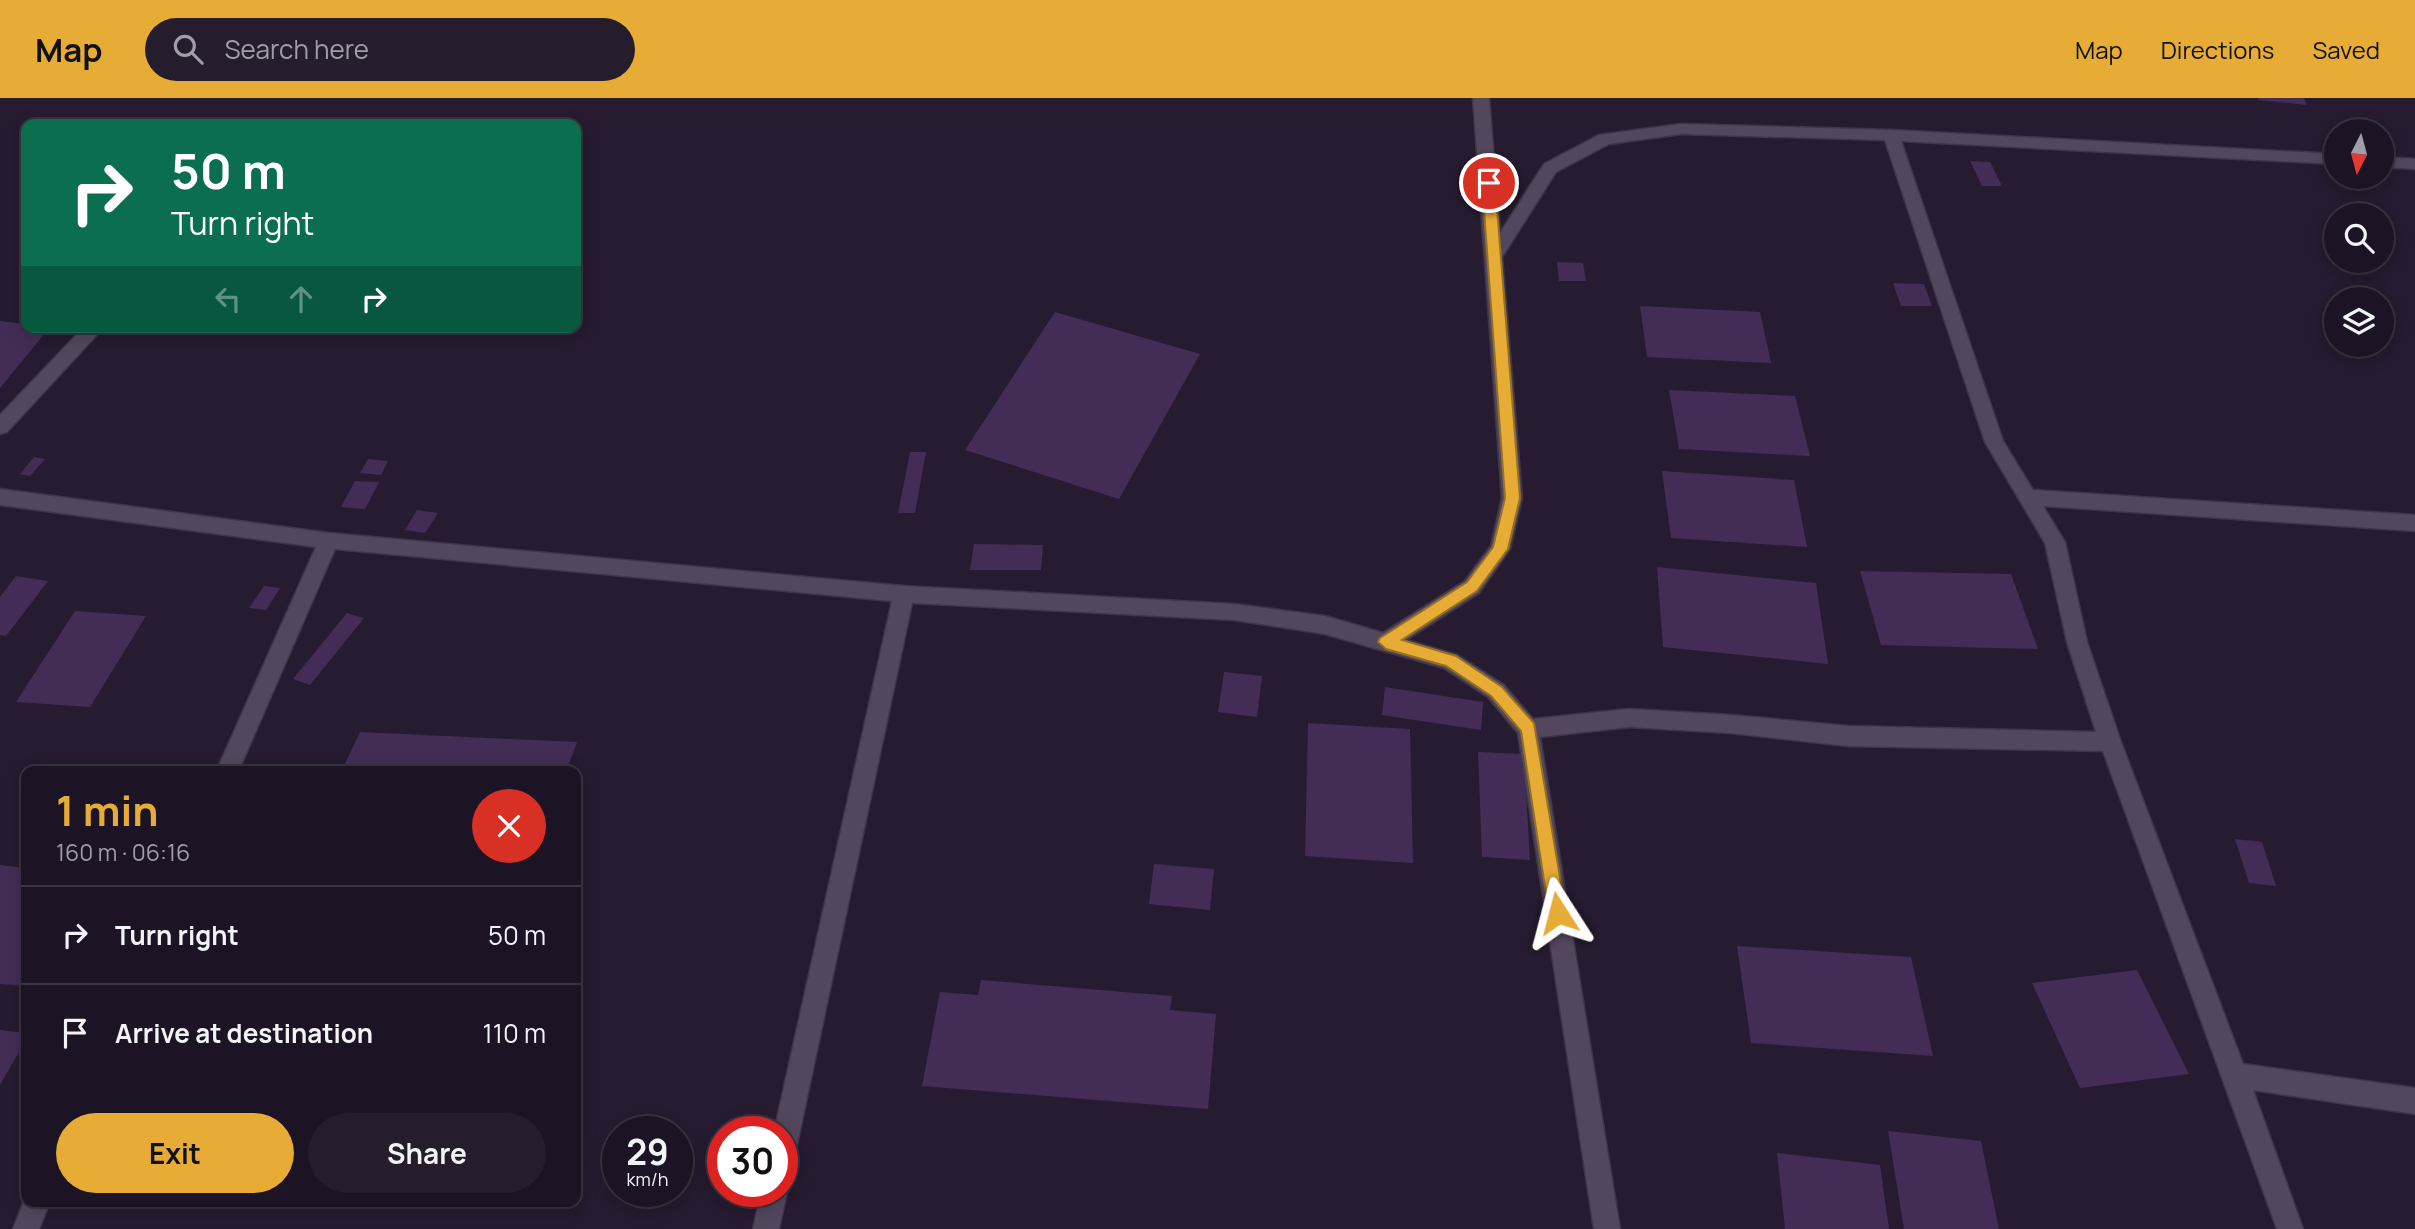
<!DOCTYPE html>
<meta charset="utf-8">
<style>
:root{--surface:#1c1424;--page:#251d2c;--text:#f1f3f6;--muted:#a09ea6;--line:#3a3341;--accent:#e6ac36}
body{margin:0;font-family:Manrope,sans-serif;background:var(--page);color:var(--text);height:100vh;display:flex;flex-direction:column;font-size:26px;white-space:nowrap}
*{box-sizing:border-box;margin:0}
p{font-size:23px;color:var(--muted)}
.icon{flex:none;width:38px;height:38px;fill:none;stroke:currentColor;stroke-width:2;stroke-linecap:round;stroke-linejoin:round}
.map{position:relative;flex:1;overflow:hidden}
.details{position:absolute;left:21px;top:668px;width:560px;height:441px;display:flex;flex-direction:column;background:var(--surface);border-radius:14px;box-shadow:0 4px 18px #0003,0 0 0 2px var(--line)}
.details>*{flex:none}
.hud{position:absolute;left:21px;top:21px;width:560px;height:214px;border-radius:14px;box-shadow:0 4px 18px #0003,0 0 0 2px var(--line);background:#0b6e4f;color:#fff;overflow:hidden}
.needle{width:46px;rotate:186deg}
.tools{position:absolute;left:2324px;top:21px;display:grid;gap:14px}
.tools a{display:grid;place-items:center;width:70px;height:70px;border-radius:50%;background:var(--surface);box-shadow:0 4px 18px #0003,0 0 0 2px var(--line);font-size:35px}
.speed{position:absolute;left:602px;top:1018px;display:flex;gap:14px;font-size:35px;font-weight:700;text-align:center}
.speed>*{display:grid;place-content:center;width:91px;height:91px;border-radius:50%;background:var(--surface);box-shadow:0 4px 18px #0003,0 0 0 2px var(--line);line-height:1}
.speed small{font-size:18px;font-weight:400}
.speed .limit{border:10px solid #d22;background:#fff;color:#111}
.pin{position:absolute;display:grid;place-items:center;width:60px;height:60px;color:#fff;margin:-30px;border:4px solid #fff;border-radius:50%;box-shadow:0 2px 7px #0007}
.me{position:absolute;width:77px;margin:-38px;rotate:351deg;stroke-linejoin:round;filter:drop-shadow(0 0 5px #0008)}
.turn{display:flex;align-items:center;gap:24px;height:147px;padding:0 35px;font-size:32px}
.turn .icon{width:91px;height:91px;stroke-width:2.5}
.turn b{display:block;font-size:49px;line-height:60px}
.lanes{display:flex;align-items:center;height:66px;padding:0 35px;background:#0003;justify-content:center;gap:35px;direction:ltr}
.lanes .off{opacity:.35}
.round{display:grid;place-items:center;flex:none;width:74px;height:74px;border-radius:37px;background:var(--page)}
.overview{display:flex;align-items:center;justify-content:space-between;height:119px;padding:0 35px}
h1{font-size:42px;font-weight:700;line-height:52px;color:var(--accent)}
.action{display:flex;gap:14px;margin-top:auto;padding:14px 35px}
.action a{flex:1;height:80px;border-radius:42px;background:var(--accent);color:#111;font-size:28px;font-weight:700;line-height:80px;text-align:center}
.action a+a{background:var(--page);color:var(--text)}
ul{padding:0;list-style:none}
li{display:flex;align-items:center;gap:21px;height:98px;padding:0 35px;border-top:2px solid var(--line)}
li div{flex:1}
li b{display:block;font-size:26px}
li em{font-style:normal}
header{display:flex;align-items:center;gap:42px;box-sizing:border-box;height:98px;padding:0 35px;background:var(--accent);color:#111}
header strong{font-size:33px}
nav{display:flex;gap:38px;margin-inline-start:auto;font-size:24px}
.search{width:490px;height:63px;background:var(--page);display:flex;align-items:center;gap:18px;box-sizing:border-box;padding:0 24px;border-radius:38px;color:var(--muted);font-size:26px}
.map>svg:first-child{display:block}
</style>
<header>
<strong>Map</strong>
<div class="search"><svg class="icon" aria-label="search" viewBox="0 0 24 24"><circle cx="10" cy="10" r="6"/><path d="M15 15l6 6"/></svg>Search here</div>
<nav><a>Map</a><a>Directions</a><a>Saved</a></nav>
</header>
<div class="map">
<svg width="2415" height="1131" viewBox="0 0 2415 1131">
<rect width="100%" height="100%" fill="#261b30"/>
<g fill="#432d56">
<path d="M2258,0H2304L2307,7L2258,2Z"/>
<path d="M1970,63L1990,64L2002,88H1982Z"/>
<path d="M1557,164L1583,165L1586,183H1559Z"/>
<path d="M1893,185L1924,186L1932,208H1901Z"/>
<path d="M1640,208L1760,214L1771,265L1647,259Z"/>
<path d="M1055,214L1200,256L1119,401L965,352Z"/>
<path d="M0,223L26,226V229H50L0,290Z"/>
<path d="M1669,292L1795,298L1810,358L1679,351Z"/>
<path d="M910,354H926L915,415H898Z"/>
<path d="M34,359L45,361L30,378L20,376Z"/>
<path d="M368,361L388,363L381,377L360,375Z"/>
<path d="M1662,373L1794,382L1807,449L1671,440Z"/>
<path d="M355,383L379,384L365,411L341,409Z"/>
<path d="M417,412L438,415L425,435L405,432Z"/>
<path d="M974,446L1043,447L1041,472H970Z"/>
<path d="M1657,469L1816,485L1828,566L1663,549Z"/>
<path d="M1860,473L2011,476L2038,551L1881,547Z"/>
<path d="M16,478L48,483L6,538L0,537V499Z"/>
<path d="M264,488L280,490L266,512L249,510Z"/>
<path d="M75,513L146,518L90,609L16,604Z"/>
<path d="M347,515L364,520L310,587L293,581Z"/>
<path d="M1224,574L1262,578L1257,619L1218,614Z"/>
<path d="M1385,589L1483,604L1481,632L1382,617Z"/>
<path d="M1308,625L1410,631L1413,765L1305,758Z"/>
<path d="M360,634L577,644L566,674H341Z"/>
<path d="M1478,654L1524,656L1530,762L1482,759Z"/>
<path d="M2235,741L2262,744L2276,788L2249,785Z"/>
<path d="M1154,766L1214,771L1210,812L1149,806Z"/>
<path d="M0,767L26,770V888L0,886Z"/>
<path d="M1737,848L1911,859L1933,958L1751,945Z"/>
<path d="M2137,872L2189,976L2080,990L2032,885Z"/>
<path d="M981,882L1172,898L1170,912L1216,916L1208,1011L922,988L940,894L978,897Z"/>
<path d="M0,932L26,935V942L0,987Z"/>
<path d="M1888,1033L1981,1043L1999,1131H1904Z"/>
<path d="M1777,1055L1880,1067L1889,1131H1785Z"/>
</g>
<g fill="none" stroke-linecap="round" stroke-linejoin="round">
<g stroke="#3e3546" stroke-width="3">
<g id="street">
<path d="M1473,0H1489L1500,135L1544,66L1599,37L1681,26L1891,32L2336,56V66L1901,43L2003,343L2033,392L2415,417V433L2043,408L2065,444L2087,544L2121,644L2243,966L2415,990V1016L2253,992L2303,1131H2277L2103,653L1848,648L1731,635L1629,629L1540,639L1620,1131H1594L1518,635L1488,599L1444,570L1325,536L1234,522L912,505L795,1056L791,1065L782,1069V1034H774L892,503L335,451L238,674H216L316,449L0,407V391L329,435L904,488L1234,506L1325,518L1383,535L1465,483L1491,448L1502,400ZM1681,36L1885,42L1985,344L2045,445L2067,544L2096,634L1848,628L1731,617L1629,611L1533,621L1504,587L1457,557L1406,542L1479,495L1510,451L1522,400L1502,159L1556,74L1609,46Z"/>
<path d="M2382,59L2415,61V71L2382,69Z"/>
<path d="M84,229H104L7,334L0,336V317Z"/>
<path d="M782,1084L787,1094L779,1131H753L761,1094H782Z"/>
<path d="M26,1098V1104H50L39,1131H13Z"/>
</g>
</g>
<use href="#street" fill="#53475e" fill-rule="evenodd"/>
</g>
<path fill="#e6ac36" stroke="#967023" stroke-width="2" d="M1489,81L1495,85L1520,400L1508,451L1477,493L1402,542L1456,558L1502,589L1534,625L1566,815L1564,821L1558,823L1551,821L1549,815L1521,633L1491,598L1446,568L1386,551L1378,544L1380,540L1467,484L1493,449L1505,400L1482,85Z"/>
</svg>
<div class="tools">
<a><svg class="needle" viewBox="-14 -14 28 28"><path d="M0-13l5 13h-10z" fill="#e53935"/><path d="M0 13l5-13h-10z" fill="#a09ea6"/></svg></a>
<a><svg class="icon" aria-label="search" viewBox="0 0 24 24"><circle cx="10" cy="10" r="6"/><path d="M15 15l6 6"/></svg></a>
<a><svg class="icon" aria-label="layers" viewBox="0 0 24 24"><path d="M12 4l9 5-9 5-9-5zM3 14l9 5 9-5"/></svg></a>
</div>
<div class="speed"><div>29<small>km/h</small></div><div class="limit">30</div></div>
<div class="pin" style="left:1489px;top:85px;background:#d93025"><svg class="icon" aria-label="arrive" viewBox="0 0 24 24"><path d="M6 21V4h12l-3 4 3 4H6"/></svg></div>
<svg class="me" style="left:1558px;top:815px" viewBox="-20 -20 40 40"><path d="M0-17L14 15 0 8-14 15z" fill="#e6ac36" stroke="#fff" stroke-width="4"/></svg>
<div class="hud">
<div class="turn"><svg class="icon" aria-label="right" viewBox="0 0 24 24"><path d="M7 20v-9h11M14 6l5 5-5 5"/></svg><div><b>50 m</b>Turn right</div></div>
<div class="lanes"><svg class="icon off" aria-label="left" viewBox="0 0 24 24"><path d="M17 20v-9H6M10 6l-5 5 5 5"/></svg><svg class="icon off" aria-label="ahead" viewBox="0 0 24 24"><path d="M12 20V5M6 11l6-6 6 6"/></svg><svg class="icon" aria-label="right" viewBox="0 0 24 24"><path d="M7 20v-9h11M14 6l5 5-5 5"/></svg></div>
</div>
<section class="details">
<div class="overview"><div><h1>1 min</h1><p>160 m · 06:16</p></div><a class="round" style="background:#d93025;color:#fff"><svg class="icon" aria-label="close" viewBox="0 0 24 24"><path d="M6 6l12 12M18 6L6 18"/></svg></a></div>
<ul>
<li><svg class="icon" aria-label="right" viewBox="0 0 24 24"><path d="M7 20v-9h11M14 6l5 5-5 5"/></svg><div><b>Turn right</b></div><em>50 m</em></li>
<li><svg class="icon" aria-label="arrive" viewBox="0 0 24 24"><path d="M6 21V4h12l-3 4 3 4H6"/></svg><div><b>Arrive at destination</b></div><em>110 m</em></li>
</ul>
<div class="action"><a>Exit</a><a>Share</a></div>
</section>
</div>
